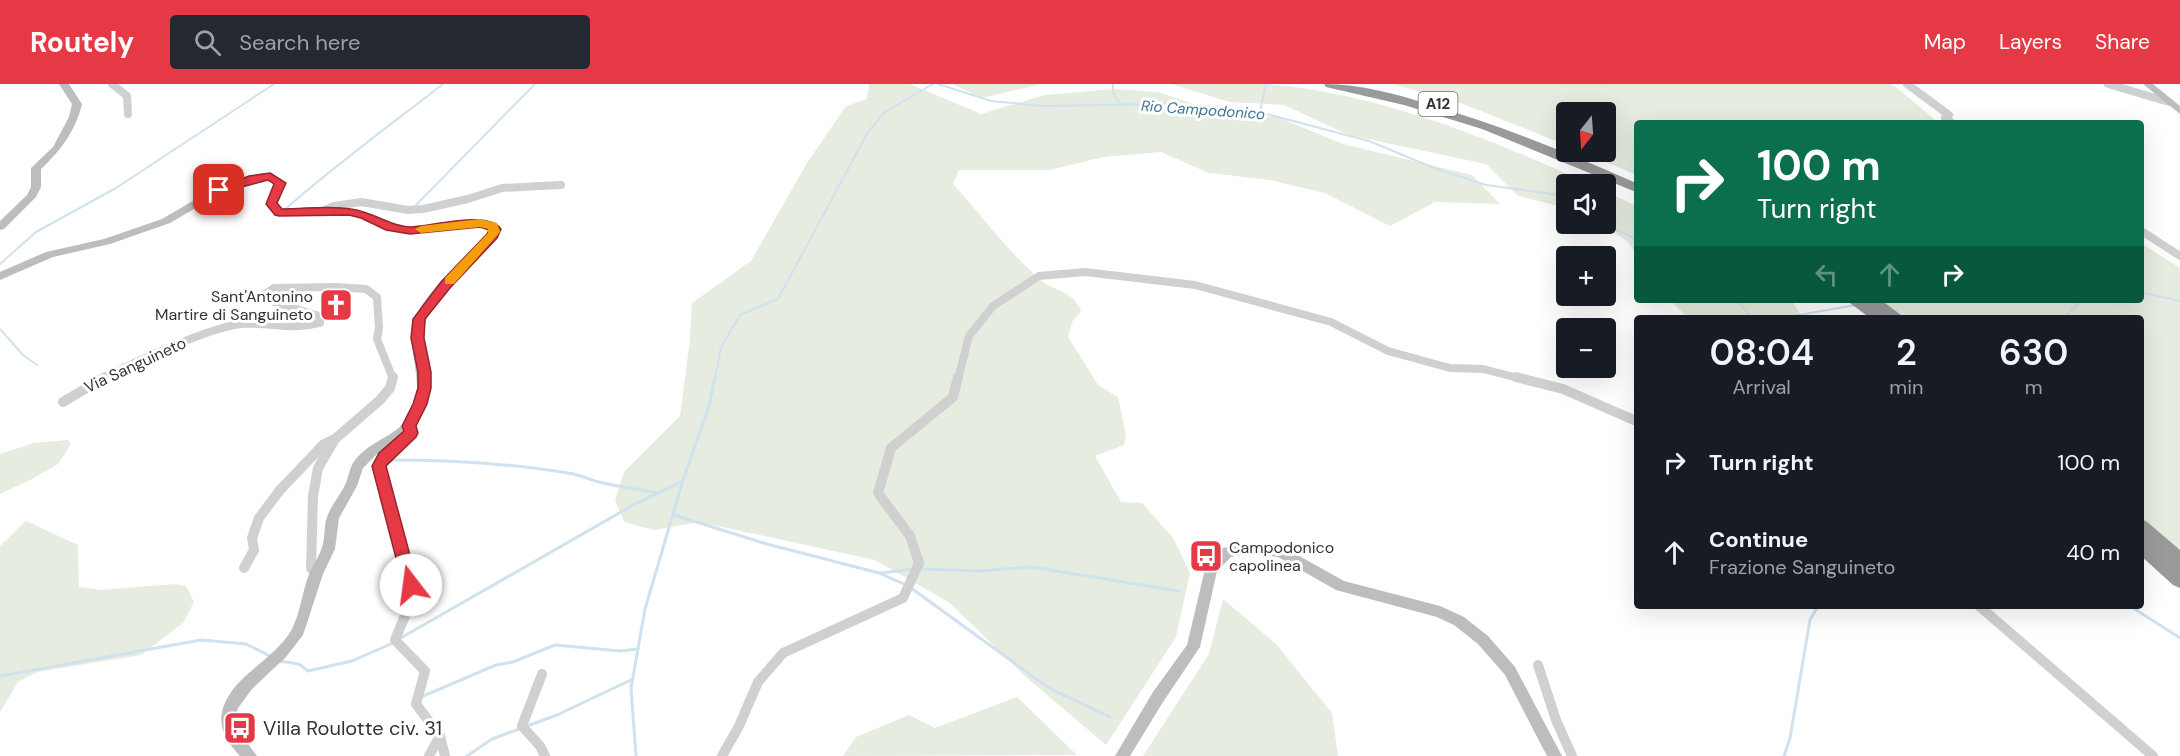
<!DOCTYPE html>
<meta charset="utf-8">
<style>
:root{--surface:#171b24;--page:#242831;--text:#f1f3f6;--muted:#9ea1a6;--accent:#e63946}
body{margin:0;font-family:"DM Sans",sans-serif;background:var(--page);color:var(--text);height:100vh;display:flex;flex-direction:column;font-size:22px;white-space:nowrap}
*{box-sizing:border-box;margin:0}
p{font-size:20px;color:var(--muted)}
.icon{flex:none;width:33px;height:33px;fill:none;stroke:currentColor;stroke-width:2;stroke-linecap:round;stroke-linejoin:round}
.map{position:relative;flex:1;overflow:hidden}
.side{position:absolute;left:1634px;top:231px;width:510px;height:294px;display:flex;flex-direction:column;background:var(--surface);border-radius:6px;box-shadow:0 6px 24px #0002}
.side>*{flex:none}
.top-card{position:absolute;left:1634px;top:36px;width:510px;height:183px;border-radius:6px;box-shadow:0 6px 24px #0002;background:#0b6e4f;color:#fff;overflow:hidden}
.needle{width:39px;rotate:197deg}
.buttons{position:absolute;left:1556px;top:18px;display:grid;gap:12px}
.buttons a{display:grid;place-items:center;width:60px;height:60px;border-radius:6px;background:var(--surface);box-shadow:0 6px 24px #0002;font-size:30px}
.pin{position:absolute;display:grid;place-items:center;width:51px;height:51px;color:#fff;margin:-26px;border-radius:12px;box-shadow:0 3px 9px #0006}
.me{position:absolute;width:66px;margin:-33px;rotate:345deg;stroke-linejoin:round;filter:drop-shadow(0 0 4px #0008)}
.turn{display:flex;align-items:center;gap:21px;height:126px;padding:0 24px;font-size:27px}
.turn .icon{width:78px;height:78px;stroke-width:2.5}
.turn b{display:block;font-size:42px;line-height:51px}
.lanes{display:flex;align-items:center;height:57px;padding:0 24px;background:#0003;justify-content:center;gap:30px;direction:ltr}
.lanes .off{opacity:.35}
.eta{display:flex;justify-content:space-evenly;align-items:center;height:102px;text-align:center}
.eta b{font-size:36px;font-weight:600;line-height:42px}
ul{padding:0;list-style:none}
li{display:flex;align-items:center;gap:18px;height:90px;padding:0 24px}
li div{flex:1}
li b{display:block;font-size:22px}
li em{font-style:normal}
header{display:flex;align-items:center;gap:36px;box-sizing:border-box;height:84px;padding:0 30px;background:var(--accent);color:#fff}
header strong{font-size:28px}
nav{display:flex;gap:33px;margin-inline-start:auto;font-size:21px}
.search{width:420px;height:54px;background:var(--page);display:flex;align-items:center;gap:15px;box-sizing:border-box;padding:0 21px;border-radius:6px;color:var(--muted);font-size:22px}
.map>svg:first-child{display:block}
</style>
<header>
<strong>Routely</strong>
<div class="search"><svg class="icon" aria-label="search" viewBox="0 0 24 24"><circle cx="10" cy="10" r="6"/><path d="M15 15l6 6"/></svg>Search here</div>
<nav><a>Map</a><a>Layers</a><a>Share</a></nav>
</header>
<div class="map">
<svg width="2180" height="672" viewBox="0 0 2180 672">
<rect width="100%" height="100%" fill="#fff"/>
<g fill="#e6ecdf">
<path d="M869,0H910L981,30L1045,11L1114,5L1157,8L1222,29L1277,33L1343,60L1472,91L1500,120L1435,118L1390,142L1325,109L1270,96L1209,89L1161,68L1103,73L1050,86H959L953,100C982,132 1009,169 1042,197C1055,208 1073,206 1081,227L1072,238L1068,253L1098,301L1118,313L1126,351L1124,361L1095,372L1121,418L1142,419L1173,454L1190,489L1176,553L1106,661L1027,594L950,519L875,476L699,438L654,446L624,438L615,416L624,388L680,332L690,255L692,219L751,177L807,79L846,22L867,15Z"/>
<path d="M952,0H1042L982,14Z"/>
<path d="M1171,0C1203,0 1236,0 1267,0C1382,10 1487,54 1590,100H1566V124L1518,112L1486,80L1349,51L1284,21L1229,18Z"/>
<path d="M1393,0H1889L1896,3L1939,39H1636V91L1583,68H1605V28H1566V61L1463,20Z"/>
<path d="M1605,107L1636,122V169L1627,157L1601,140H1605Z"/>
<path d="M2141,159L2180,184V471L2141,438L2140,234H1904L1880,216H2140Z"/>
<path d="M1670,216H1792L1802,234H1688Z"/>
<path d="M68,356L71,360L58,380L30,396L0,410V370L34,359Z"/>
<path d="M26,437L78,461L79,503L102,506L175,500L186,502L194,518L183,539L141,571L37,588L18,598L0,628V462Z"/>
<path d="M1223,515L1276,560L1332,629L1338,672H1143L1209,570Z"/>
<path d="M1017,613L1077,671L843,672L856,653L909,631L935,644Z"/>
</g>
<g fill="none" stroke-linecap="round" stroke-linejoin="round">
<g stroke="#cfe2ee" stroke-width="2">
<path d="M938,0L991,17L1043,22L1162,20L1227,23L1259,28L1369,57L1434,84L1486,101L1566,112"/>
<path d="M1113,0V9L1121,20"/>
<path d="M1260,27L1266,0"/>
<path d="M416,121L535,0"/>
<path d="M283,127C334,82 389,42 443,0"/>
<path d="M1604,140L1636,155"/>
<path d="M0,180L36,148L116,104L274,0"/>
<path d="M2140,208L2180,217"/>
<path d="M1737,216L1752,234"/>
<path d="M1781,234L1856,221"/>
<path d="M2064,234L2082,216"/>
<path d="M0,245L23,271L37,281"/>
<path d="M715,295L721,263L740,231L778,215L868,48L885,28L933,0"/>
</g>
<g stroke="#cfe2ee" stroke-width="3">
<path d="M385,376C445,376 509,379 568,389C579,390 589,396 599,398C618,403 638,405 658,409"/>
<path d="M674,431L767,460L879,489L906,501"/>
<path d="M919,485L980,487L1031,483L1179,507"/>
<path d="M881,489L913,485"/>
<path d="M911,504L1049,604L1110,633"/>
<path d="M2130,522L2180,554"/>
<path d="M399,555L635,420L681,398"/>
<path d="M279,577L299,580L308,587L352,577L393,559"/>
<path d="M0,592L201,556L246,560L270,572"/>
<path d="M421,613L496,581L513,578L555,561L620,567L638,565"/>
<path d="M467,672L492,655L557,631L633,595"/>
<path d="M636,672L631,604L645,525L683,396L709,322L715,293"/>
<path d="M1784,672L1790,654L1810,536L1818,522"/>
</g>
<g stroke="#d0d0d0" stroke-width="8">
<path d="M112,0L127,12L128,30"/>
<path d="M1907,0L1949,31L1945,34L1952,39"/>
<path d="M2108,0L2169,18"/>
<path d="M320,128L334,122L361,118L408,126L423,125L468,115L502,104L561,101"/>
<path d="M2140,146L2180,172"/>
<path d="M103,295C128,280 214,242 241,240C271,238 290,247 320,239L319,232L271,217L263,211L274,204L334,203L366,205L377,213L379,244L377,255L393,295"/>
<path d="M958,295L969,252L993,222L1039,192L1085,188L1195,201L1331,238L1388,267L1450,284L1483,285L1522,295"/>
</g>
<g stroke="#d0d0d0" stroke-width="10">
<path d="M1516,293L1563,305L1636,337"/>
<path d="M63,318L105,293"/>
<path d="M409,342L411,349L384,373L379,382L411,501L409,522L395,556L425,587L416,620L440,652L429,672"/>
<path d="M244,484L254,466L252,454L259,434L280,406L324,360L335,355L380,316L390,304L393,293"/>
<path d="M316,490L311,484L313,412L318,384L335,355"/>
<path d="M1979,522L2153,672"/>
<path d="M1538,581L1556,636L1572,672"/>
<path d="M542,590L522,642L540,662L545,672"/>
<path d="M440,652L445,672"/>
<path d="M722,672L739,642L758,598L783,569L903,514L919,479L910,452L878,409L891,364L953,313L958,293"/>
</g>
<g fill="#bdbdbd" fill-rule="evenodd">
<path d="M59,0H69L82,20C75,48 61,66 41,85V103L36,113L4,145L0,146V137L27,111L31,103V84L53,63L69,33L72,20Z"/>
<path d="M2143,0H2153L2180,22V30Z"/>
<path d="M263,89L273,91L285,99L276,120L282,126C309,125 340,121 366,128C382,133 391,142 410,143C437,143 466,131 494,138L500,145L497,153L454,198L427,233L423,254L429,307L422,331L408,350L376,371L363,384L357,402L339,434L335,465L323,490L303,551L286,573L252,605L238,624L235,634L237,645L257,672H240C227,658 217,644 223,624C234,590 275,576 292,545C300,529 302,510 308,493C312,482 320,472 323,460C325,451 324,441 327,433C331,421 340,412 345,401C349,393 349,384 355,376C370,356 399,352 410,330C426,302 409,274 412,245C415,216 468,170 488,150L490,146L487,143L480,142L410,149L386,146L362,134L349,131L279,132L275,131L266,120L275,100L263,95L223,108L170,139L110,160L53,173L0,196V188L46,168L104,155L162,135L215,104Z"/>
<path d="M1251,459L1285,464L1344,497L1440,522L1464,533L1488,552L1515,583L1562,672H1547L1505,591L1478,560L1454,541L1437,533L1336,506L1278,473L1251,469L1231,473L1217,487L1200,563L1163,618L1130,672H1115L1153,608L1187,561L1206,481L1222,464Z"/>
</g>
<g fill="#9a9a9a" fill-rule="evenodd">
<path d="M1324,0C1361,0 1396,10 1431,21C1502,42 1569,69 1636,99V108L1482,45L1404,21L1326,3Z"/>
<path d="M1846,216H1881L1905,234H1870Z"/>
<path d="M2140,435L2146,437L2180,466V504L2173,501L2140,471Z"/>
</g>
</g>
<path fill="#e63946" stroke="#96252e" stroke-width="1.5" d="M270,89L286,99L277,119L282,125C305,125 330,121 351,125C373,128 391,143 412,143C434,142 487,126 501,145L497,154L450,204L425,235L424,254L431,288V304L427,320L416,342L418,349L416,353L386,382L418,501L416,506L411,507L405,506L403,501L372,382L379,369L404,347L402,342L413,320L418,304V288L411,254L413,235L441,198L487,150L489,146L480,143L410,150L386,146L361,134L349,131L279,132L275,131L266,120L274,100L268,96L219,109L213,106L249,92Z"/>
<path fill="#f59e0b" d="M480,135L497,139L500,148L454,200H445V194L488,149V145L480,143L421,149L415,145L421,142Z"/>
<defs>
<g id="church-square" transform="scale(1.725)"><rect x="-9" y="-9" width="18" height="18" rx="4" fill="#e63946" stroke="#fff"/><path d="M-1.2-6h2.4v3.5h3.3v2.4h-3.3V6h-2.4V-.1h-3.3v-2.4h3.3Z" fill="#fff"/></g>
<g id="bus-square" transform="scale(1.725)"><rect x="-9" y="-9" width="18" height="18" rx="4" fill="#e63946" stroke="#fff"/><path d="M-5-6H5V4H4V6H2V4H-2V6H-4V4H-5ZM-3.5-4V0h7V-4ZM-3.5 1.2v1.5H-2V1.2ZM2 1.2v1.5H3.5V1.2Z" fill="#fff"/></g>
</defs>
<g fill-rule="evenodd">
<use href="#church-square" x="336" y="221"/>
<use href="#bus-square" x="1206" y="472"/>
<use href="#bus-square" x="240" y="644"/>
</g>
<g text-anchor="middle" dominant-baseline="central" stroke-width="6" stroke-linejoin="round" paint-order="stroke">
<rect fill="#fff" stroke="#707070" stroke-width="1.5" x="1418.5" y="8" width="39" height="24" rx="4.5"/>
<g font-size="15" font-weight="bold" fill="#333">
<text x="1438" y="20">A12</text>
</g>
<g font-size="15" font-style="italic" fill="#3f7597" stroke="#fff">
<text transform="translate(1203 26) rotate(4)">Rio Campodonico</text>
</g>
<g font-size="16" fill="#333" stroke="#fff" text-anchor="end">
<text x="313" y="212">Sant'Antonino<tspan x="313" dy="18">Martire di Sanguineto</tspan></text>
<text x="1229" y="463" text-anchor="start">Campodonico<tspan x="1229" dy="18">capolinea</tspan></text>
</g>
<g font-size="16" fill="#333" stroke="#fff">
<text transform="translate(135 281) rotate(-25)">Via Sanguineto</text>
</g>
<g font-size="20" fill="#333" stroke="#fff" text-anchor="start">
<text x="263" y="644">Villa Roulotte civ. 31</text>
</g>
</g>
</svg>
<div class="buttons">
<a><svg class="needle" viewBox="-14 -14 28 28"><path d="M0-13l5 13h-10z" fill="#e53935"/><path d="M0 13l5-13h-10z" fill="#9ea1a6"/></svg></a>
<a><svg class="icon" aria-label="sound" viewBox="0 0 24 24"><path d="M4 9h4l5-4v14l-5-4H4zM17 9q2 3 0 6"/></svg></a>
<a>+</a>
<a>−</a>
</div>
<div class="pin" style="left:219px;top:106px;background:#d93025"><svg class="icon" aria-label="arrive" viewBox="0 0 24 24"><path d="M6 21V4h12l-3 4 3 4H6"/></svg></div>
<svg class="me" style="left:411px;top:501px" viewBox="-20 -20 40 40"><circle r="19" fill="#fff"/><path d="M0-13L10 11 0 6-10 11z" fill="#e63946"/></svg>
<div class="top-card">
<div class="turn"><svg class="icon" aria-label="right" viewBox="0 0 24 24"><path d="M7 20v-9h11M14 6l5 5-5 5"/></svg><div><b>100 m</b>Turn right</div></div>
<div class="lanes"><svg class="icon off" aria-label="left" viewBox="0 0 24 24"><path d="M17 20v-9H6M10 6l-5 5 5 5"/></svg><svg class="icon off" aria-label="ahead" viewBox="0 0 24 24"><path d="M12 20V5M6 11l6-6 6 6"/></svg><svg class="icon" aria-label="right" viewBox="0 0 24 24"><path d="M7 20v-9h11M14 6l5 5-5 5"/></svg></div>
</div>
<section class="side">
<div class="eta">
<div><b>08:04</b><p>Arrival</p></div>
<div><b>2</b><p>min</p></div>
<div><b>630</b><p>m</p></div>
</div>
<ul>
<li><svg class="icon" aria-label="right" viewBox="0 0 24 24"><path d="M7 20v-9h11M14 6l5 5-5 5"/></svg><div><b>Turn right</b></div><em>100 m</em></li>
<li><svg class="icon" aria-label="ahead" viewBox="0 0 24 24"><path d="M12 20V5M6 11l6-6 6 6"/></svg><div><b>Continue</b><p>Frazione Sanguineto</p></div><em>40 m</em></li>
</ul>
</section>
</div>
